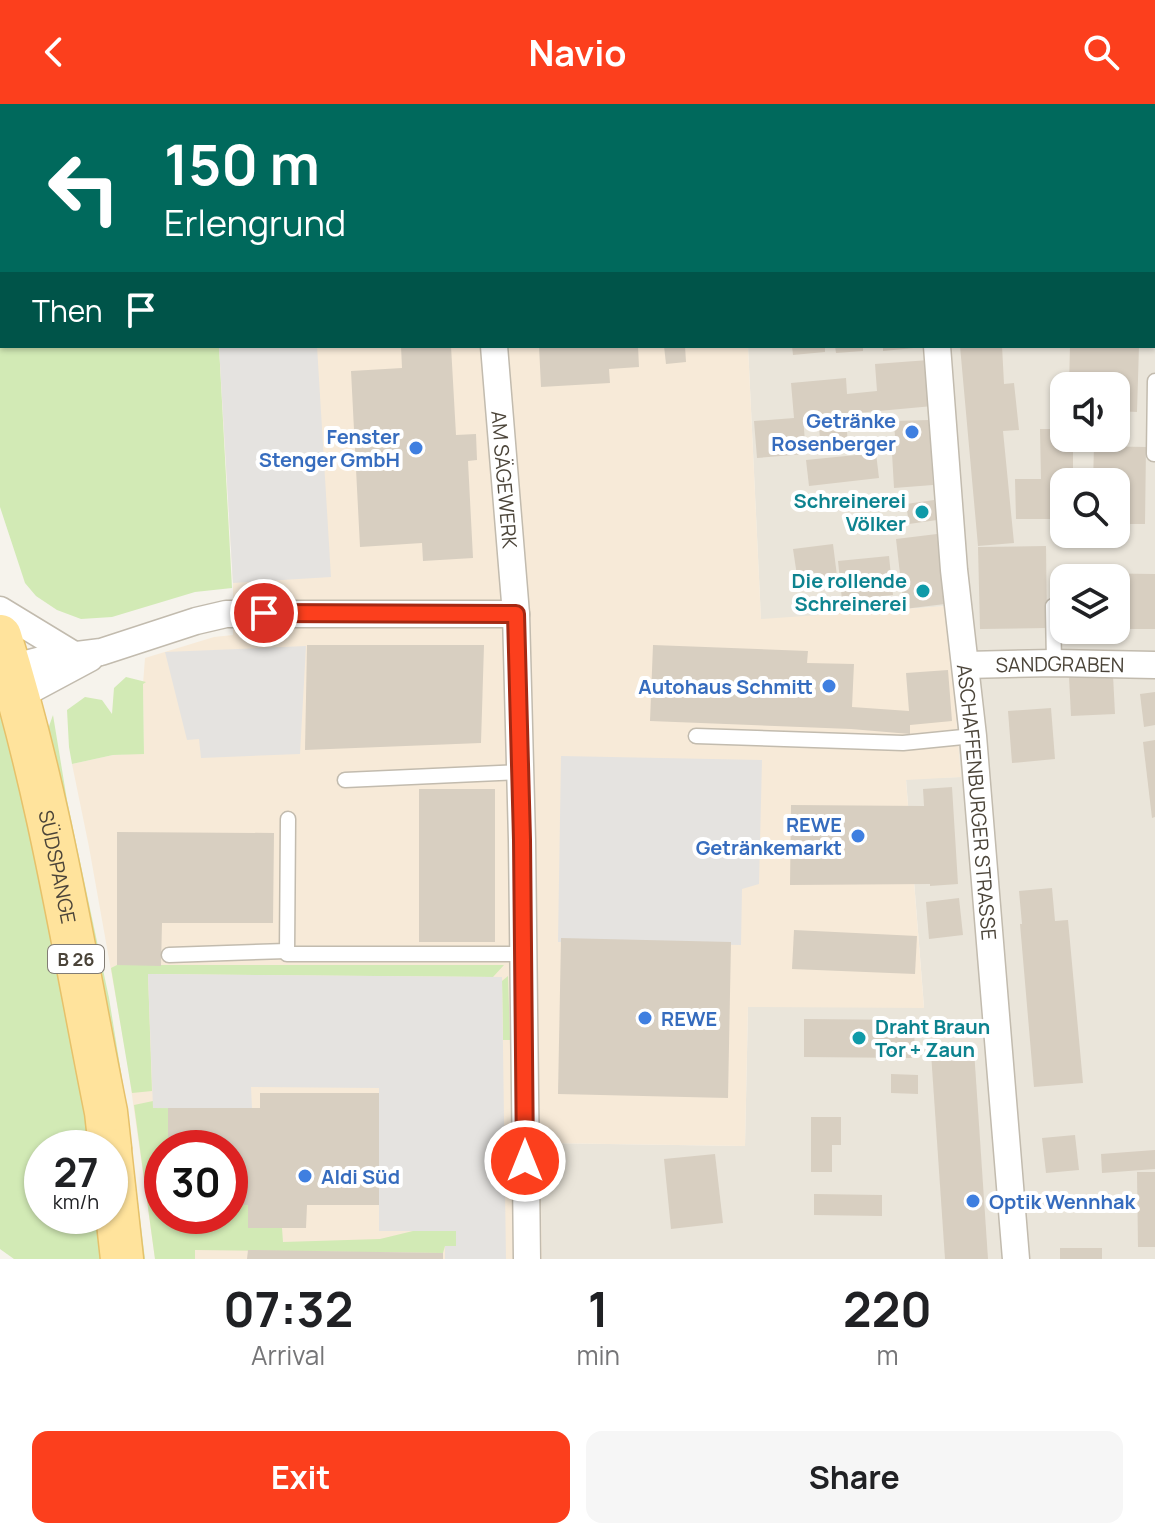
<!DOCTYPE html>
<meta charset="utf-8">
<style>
:root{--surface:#fff;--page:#f6f6f6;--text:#202124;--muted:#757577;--accent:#fc3f1d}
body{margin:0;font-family:Manrope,sans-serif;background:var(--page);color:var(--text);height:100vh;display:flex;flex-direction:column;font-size:30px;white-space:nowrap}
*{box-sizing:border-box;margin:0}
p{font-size:26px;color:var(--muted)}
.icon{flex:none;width:44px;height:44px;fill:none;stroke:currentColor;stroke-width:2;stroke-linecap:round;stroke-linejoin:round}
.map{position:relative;height:1155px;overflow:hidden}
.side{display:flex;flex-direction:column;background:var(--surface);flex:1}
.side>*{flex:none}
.guide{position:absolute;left:0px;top:0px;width:1156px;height:244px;box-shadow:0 2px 6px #0004;background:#00695c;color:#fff;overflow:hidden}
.fabs{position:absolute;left:1050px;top:268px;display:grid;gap:16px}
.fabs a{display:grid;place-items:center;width:80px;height:80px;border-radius:16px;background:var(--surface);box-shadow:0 2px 6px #0004;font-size:40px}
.speed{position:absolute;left:24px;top:1026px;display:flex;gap:16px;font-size:40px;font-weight:700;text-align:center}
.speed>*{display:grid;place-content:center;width:104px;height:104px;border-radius:50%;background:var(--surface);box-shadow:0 2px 6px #0004;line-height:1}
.speed small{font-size:20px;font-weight:400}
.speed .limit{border:12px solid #d22;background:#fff;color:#111}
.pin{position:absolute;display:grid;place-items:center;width:68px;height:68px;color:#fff;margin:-34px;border:4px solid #fff;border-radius:50%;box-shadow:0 2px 8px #0007}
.me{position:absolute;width:88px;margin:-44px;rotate:0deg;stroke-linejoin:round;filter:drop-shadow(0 0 6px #0008)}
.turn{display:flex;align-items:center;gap:28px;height:168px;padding:0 32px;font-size:36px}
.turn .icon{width:104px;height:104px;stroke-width:2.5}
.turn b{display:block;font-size:56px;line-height:68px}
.then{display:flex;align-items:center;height:76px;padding:0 32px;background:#0003;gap:16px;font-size:30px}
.eta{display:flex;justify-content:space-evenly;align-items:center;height:136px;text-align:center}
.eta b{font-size:48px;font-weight:700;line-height:56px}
.action{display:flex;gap:16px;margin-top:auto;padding:16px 32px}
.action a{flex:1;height:92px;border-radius:16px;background:var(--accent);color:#fff;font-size:32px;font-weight:700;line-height:92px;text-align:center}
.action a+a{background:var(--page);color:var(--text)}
header{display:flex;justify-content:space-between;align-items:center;height:104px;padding:0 32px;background:var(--accent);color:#fff;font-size:36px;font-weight:700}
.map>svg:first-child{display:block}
</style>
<header><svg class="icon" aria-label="back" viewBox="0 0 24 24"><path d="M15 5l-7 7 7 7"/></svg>Navio<svg class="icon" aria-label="search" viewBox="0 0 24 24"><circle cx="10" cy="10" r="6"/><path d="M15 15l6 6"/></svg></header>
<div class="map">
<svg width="1155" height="1155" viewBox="0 0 1155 1155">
<rect width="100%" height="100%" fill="#f6f3ec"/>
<path fill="#eae5da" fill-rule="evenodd" d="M753,0H1155V1155H542L539,1039L745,1042L748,903H924L906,675L961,673L947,502L761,516L748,242H1154V2H753ZM1064,282H1116V334H1064ZM1064,378H1116V430H1064ZM1064,474H1116V526H1064Z"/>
<g fill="#f7ead8" fill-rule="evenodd">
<rect x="299" y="0" width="454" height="2"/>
<path d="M219,242H748L761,515L947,502L961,673L906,676L924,904L748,903L745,1042L540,1039L542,1155H155L127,956L89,743L72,660L113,651L144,649L143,580L145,554L214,533L233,531V479ZM162,1044H230V1112H162Z"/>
</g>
<g fill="#d2eab5">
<path d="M82,0H299V2H79Z"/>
<path d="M2,40V242H219L232,484L195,488L112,513L81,515L57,506L36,492L25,479L0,403V41Z"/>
<path d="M126,573L146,578L143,580L144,650L113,651L72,660L69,643L67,606L85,593L102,596L112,610L114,584Z"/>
<path d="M0,605L49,777L96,1044H42V1112H104L109,1155H14L0,1145Z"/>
<path d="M53,611L67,696L109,894L125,993L145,1155H137L48,625Z"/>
<path d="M117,861H504L493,873L148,870L152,987L132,989L111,864Z"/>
<path d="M508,872L510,936H503L502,877Z"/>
<path d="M153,997V1004H168V1044H162V1112H230V1101H248V1124H282L283,1138L380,1135L413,1127H456V1142H445L443,1149L195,1146V1155H155L134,1001Z"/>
</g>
<g fill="#e5e3e0">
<path d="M219,242H317L331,473L233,479Z"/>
<path d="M306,542L300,650L201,654L199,635L187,636L165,548Z"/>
<path d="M561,652L762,656L759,780L742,785L741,841L558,838Z"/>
<path d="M148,870L502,873L506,1155H445V1142H456V1127H379V984L251,983L252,1005L153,1004Z"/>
</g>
<g fill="#d8cfc1">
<path d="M401,242H451L456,331L476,330L477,356L468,357L473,454L423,457L422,439L360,443L351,267L402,264Z"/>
<path d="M539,242H638L639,263L609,265L610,279L541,283Z"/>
<path d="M664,242H685L686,258L666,260Z"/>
<path d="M792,242H825V248L793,251Z"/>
<path d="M835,242H863V247L836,249Z"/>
<path d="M883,242H914V244L883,247Z"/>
<path d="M960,242H1002L1004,280L1014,279L1019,326L1003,327L1014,439L978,442Z"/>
<path d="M1070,242H1139L1137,308L1116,307V282H1069Z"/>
<path d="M929,256L933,302L846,310L848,344L821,346L818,312L803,313L806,350L757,354L754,317L794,314L791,279L846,274L847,290L877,287L875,260Z"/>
<path d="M929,316L933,381L894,384L892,349L896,348L894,317Z"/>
<path d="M1040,325H1064V334H1073V378H1064V415H1016L1015,375H1041Z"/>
<path d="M1094,342L1146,343L1145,420H1116V378H1093Z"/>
<path d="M876,349L879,374L809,382L806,356Z"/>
<path d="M934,396L937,416L909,420L906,400Z"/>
<path d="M937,430L945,500L904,505L896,435Z"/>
<path d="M833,440L838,480L799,485L793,445Z"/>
<path d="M1046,442L1047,524L980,525L978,443Z"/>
<path d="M889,452L893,491L842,496L838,457Z"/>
<path d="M1077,469L1155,470V525H1116V474H1077Z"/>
<path d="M307,541H484L481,639L305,646Z"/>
<path d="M653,541L808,547L807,559L854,560L852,603L909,607L906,569L948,566L952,617L910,621V630L851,625L650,617Z"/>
<path d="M1113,571L1115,610L1071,612L1069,573Z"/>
<path d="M1155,588V621L1144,623L1140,590Z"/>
<path d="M1051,604L1055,655L1012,659L1008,607Z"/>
<path d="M1155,636V713L1152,714L1143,638Z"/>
<path d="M952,683L958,780L930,782V780L790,781L791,701L924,702L923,685Z"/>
<rect x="419" y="685" width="76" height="153"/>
<path d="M117,728L274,729L273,819H162L161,862L117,861Z"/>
<path d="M1052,784L1055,817L1068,816L1083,979L1034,983L1020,820H1022L1019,787Z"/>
<path d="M959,794L963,831L929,835L926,798Z"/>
<path d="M794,826L917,832L915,870L792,865Z"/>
<path d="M561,834L731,838L728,994L558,990Z"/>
<path d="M804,915L915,916L914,954L804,953Z"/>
<path d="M974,946L988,1155H945L931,949Z"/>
<path d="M891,970L918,971V990L891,989Z"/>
<path d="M260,989H379V1101H307L306,1124H248V1101H230V1044H168V1004H260Z"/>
<path d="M811,1013H841V1041H832V1068H811Z"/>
<path d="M1075,1031L1079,1066L1046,1069L1042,1034Z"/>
<path d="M1155,1046V1065L1102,1069L1101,1050Z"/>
<path d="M715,1050L723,1119L671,1125L664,1055Z"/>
<path d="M1137,1068H1155V1143H1138Z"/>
<path d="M814,1090L882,1091V1112L814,1111Z"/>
<rect x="1060" y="1144" width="42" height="11"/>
<path d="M248,1146L443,1149V1155H247Z"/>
</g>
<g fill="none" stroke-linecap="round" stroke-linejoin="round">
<g stroke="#c2bbae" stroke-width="17">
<g id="service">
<path d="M463,0V2"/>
<path d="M632,0V2"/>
<path d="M1154,138L1155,153"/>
<path d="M1154,350L1155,277"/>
<path d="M1053,502L1054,559"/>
<path d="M696,632L903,639L973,632"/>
<path d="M345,676L521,668"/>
<path d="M288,715L287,850H524"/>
<path d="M169,851L287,847"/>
</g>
</g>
<g stroke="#c2bbae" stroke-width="29">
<g id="minor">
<path d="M923,0L924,2"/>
<path d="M0,6L2,14"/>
<path d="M1154,112H1155"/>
<path d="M0,143H2"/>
<path id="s1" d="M494,242L516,510L522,736L527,1155"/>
<path id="s2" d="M937,242L954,466L973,632L1016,1155"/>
<path d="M0,506L74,551"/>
<path id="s3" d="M966,561L1054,559L1155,561"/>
<path d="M10,564L45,555L101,548L196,517L226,510H516"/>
<path d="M18,589L34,584L90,554"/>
</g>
</g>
<g stroke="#e6c16a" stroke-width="45">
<g id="primary">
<path id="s4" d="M0,532C49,687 74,849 106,1008L110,1044"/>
<path d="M110,1046L122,1155"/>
</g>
</g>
<use href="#service" stroke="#fff" stroke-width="14"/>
<use href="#minor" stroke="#fff" stroke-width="26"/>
<use href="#primary" stroke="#ffe39c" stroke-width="42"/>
</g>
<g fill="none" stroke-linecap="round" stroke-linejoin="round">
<g stroke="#a42913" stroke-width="20">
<path id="route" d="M264,509L516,510L522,736L525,1057"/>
</g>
<use href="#route" stroke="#fc3f1d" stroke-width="14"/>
</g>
<g fill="#3f7fe0" stroke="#fff" stroke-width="3">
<circle cx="912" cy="328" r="8"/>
<circle cx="416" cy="344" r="8"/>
<circle cx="829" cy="582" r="8"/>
<circle cx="858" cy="732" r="8"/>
<circle cx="645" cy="914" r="8"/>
<circle cx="305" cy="1072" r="8"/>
<circle cx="973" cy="1097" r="8"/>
</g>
<g fill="#0f9aa8" stroke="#fff" stroke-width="3">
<circle cx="922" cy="408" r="8"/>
<circle cx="923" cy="487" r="8"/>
<circle cx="859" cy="934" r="8"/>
</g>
<g text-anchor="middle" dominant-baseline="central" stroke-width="8" stroke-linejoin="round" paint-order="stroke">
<rect fill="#fff" stroke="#817c74" stroke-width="2" x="48" y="841" width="56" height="28" rx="6"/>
<g font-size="18" font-weight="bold" fill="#4b4439">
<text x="76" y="855">B 26</text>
</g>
<g font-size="20" font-weight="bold" fill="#366cbe" stroke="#fff" text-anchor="end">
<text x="896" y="316">Getränke<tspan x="896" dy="23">Rosenberger</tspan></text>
<text x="400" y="332">Fenster<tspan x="400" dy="23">Stenger GmbH</tspan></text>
<text x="813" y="582">Autohaus Schmitt</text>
<text x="842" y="720">REWE<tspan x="842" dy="23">Getränkemarkt</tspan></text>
<text x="661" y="914" text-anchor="start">REWE</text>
<text x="321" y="1072" text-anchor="start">Aldi Süd</text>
<text x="989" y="1097" text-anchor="start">Optik Wennhak</text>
</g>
<g font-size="20" fill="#4b4439" stroke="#fff">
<text stroke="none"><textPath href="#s1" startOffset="134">AM SÄGEWERK</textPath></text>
<text stroke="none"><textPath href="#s3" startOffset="94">SANDGRABEN</textPath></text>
<text stroke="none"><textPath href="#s2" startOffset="458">ASCHAFFENBURGER STRASSE</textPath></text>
<text stroke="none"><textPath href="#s4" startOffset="238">SÜDSPANGE</textPath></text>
</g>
<g font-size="20" font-weight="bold" fill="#0d838f" stroke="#fff" text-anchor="end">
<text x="906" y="396">Schreinerei<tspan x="906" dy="23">Völker</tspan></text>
<text x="907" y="476">Die rollende<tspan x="907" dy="23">Schreinerei</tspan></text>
<text x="875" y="922" text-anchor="start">Draht Braun<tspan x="875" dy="23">Tor + Zaun</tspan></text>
</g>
</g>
</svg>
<div class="fabs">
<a><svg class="icon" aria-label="sound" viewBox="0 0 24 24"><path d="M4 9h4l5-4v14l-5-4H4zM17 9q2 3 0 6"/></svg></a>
<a><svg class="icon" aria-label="search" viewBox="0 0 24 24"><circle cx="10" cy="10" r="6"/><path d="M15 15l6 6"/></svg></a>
<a><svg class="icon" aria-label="layers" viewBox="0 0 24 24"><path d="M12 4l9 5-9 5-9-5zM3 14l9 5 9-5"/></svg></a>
</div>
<div class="speed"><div>27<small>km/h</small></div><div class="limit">30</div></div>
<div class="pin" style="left:264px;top:509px;background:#d93025"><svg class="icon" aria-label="arrive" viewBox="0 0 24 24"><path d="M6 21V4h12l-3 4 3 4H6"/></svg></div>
<svg class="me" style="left:525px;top:1057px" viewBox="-20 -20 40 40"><circle r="17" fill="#fc3f1d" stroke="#fff" stroke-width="3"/><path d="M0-11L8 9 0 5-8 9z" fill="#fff"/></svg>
<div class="guide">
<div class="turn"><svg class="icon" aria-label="left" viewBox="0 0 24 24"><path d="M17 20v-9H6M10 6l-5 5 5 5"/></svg><div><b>150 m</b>Erlengrund</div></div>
<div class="then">Then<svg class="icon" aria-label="arrive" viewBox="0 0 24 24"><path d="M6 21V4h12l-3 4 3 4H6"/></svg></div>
</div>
</div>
<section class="side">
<div class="eta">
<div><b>07:32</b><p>Arrival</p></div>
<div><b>1</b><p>min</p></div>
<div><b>220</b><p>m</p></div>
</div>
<div class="action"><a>Exit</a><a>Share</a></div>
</section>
